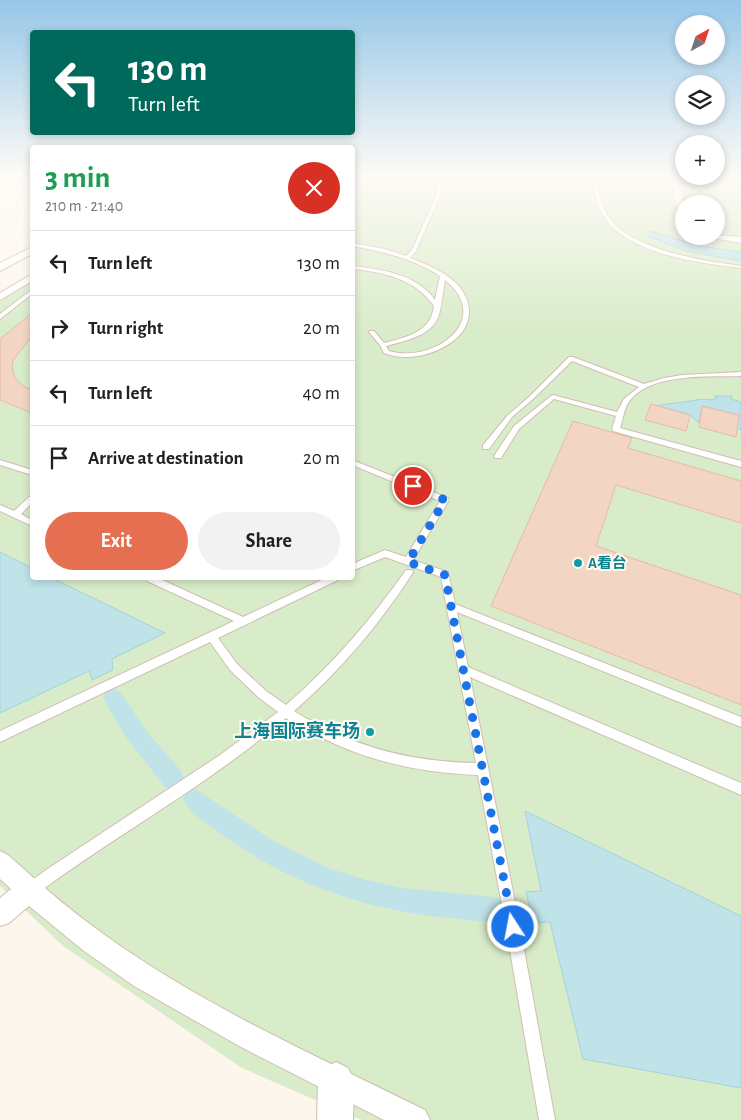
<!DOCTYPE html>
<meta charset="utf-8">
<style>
:root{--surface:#fff;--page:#f2f2f2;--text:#202124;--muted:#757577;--line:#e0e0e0;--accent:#e76f51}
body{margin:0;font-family:"Alegreya Sans","Noto Sans SC",sans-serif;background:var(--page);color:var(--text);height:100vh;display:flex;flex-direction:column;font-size:19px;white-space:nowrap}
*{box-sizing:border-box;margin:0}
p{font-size:16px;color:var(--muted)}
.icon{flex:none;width:28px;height:28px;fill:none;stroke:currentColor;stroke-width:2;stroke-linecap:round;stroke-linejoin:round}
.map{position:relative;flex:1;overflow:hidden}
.sheet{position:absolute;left:30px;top:145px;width:325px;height:435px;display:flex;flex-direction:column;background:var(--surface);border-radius:5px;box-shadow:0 2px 8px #0003}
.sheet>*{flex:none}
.hud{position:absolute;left:30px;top:30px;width:325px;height:105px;border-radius:5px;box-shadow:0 2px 8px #0003;background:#00695c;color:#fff;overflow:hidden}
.needle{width:32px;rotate:40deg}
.buttons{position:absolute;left:675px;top:15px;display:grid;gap:10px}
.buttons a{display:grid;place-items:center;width:50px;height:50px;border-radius:50%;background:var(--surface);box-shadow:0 2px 8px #0003;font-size:25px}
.pin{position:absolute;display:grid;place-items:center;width:42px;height:42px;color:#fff;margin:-21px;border:2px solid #fff;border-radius:50%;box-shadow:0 1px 5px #0007}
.me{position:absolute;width:55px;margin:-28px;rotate:349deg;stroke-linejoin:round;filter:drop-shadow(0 0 4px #0008)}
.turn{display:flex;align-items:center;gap:18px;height:105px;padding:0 15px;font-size:22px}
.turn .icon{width:65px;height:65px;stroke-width:2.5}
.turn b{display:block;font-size:35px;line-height:42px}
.round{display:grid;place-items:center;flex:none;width:52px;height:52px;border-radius:26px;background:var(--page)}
.headline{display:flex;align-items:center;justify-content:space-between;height:85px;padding:0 15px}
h1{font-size:30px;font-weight:700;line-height:38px;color:#1e9e55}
.action{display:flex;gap:10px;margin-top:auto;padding:10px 15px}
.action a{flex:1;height:58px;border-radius:30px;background:var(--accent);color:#fff;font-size:20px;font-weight:700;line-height:58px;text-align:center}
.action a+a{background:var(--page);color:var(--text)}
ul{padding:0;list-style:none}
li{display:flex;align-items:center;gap:15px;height:65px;padding:0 15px;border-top:1px solid var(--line)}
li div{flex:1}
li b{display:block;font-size:19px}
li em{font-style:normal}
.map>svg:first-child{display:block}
</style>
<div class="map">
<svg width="741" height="1120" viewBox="0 0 741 1120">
<rect width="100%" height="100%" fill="#fdf6ec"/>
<path fill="#d8ecc9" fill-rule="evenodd" d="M353,176H741V1120H361L242,1068L63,946L0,886V294L32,273V578H352ZM684,204H716V236H684Z"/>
<g fill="#bfe3e8" stroke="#a5d3da">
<path d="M650,231L699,246L741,252V261L686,251L650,237L647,233Z"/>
<path d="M715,396H732L731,399L741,402V430L737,428L739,416L702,406L699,423L690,415L656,406C669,403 682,403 696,400C702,398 709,401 716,399Z"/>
<path d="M0,552L32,568V578H52L165,633L112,659L113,670L92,680L89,671L0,713Z"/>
<path d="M525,811L741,916V1088L583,1059L550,922L533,923L526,892L541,891Z"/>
</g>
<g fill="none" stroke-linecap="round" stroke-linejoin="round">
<g fill="#bfe3e8" fill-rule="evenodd">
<path d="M113,689L120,692L148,733L181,771L184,779L181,787L173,790L165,787L126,737L103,698L106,692Z"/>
<path d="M194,788L275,842L328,868L366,880L402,888L494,897L503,900L506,909L503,918C487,924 467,920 450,918C364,910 285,882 216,830C204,821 189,813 183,799L186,791Z"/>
</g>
</g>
<g fill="#f3d5c3" stroke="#e6bba3">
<path d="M32,313V336L13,360L12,368L15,378L23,386L32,390V413L0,400V339Z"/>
<path d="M651,404L690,415L686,431L645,420Z"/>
<path d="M702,406L739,415L736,437L699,427Z"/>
<path d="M573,421L632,438L628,448L741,481V523L616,485L596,546L741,595V705L491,606Z"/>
</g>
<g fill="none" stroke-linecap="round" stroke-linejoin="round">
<g stroke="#d1beb0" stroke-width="2">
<g id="service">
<path d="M361,176H365L352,185V182Z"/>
<path d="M438,176H442L440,196L416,251L410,258C431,266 459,277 467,300C479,335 436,357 407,357C398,357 392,356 384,353L380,345L369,332L370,331H374L384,343C407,337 431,332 434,306C415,279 384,272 352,269V266C381,269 417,274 435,300L440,276C414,259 383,251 352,246V243L385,249L406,256L412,250L436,196ZM445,280C495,321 432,364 389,351L386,346C405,341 432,336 439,315C442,304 443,291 445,280Z"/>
<path d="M592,176H596C598,190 600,204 608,216C630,250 704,261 741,266V268C700,263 633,255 606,220C596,207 594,191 592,176Z"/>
<path d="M30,291H32V294L0,319V314Z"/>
<path d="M569,357H573L644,384L664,378L682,375L741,372V376C708,377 654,373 631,399C624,407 623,419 620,428L741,461V467L613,431L612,429L616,416L554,399L519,429L501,458H495L494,456L514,426L551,396L553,395L617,412L624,399L639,387L572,361L533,399L512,417L489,449H483V445L508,415L529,397Z"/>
<path d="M0,460L32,470V475L0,465Z"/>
<path d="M352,460L448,498L449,500L413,560L448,572L455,604L741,717V727L457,612L468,667L741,783V795L470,677L520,927L555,1120H539L506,927L478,775C420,773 364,761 313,733C304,728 294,724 286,718C209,785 117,834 35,895L30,896L25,895L24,890L25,885L49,868L220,755L278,712L258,697L230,670L210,642L0,742V731L234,621L147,581L146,578H158L243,617L326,578H337L336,581L218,638L237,664L266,691L286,705C332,665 371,620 406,570H412L413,572L412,574C379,625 340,671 294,711C301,716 310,720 317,724C367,751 420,762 476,763L441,577L385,557L352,571V564L385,550L406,557L440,501L352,465Z"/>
<path d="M32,496V503L21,514L32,520V526L0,511V505L14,511L29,497Z"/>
</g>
</g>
<g stroke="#d1beb0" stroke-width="2">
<g id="minor">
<path d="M671,176H678L684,205V228L680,226Z"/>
<path d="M716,235L741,237V243L701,236Z"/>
<path d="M32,274V281L0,300V293Z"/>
<path d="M0,851L8,855C38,882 68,909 102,933C201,1005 316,1056 425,1110L430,1120H384L241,1047L134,986L84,951L29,906L9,923L0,926V898L11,889L0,879Z"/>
</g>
</g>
<g stroke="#d1beb0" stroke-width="2">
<g id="tertiary">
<path d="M32,247V254L0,271V263Z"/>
<path d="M336,1062L348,1068L354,1080L353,1120H317L318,1080L324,1068Z"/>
</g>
</g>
<use href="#service" fill="#fff" fill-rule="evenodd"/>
<use href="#minor" fill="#fff" fill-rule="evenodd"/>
<use href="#tertiary" fill="#fff" fill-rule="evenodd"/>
</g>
<linearGradient id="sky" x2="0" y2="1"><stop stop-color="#97c7e8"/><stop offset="0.53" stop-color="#fefbf6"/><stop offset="1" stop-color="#fefbf6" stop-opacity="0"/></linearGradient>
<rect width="741" height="333" fill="url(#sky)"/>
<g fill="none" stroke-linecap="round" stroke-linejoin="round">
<path stroke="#1a73e8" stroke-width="9" stroke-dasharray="0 16.2" d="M413,486L445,500L408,562L445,575L513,927"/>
</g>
<g fill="#0f9aa8" stroke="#fffaf3" stroke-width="2">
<circle cx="578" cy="563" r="5"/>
<circle cx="370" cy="732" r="5"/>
</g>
<g text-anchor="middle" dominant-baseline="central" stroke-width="4" stroke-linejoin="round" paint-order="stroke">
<g font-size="15" font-weight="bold" fill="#0d838f" stroke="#fffaf3" text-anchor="start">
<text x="588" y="563">A看台</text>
</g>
<g font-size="18" font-weight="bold" fill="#0d838f" stroke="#fffaf3" text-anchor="end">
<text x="360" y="732">上海国际赛车场</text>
</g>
</g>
</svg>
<div class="buttons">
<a><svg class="needle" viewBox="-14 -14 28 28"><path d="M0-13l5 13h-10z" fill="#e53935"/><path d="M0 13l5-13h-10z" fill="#757577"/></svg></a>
<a><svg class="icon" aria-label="layers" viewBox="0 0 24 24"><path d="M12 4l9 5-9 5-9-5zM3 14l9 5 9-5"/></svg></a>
<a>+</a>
<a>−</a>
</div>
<div class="pin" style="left:413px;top:486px;background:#d93025"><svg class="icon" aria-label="arrive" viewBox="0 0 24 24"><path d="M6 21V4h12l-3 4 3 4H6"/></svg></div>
<svg class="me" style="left:513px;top:927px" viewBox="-20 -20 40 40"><circle r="17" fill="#1a73e8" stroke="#fff" stroke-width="3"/><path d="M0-11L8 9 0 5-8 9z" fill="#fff"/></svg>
<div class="hud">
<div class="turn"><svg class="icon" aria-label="left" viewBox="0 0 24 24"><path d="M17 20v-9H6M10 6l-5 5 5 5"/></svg><div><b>130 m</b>Turn left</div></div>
</div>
<section class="sheet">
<div class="headline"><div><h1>3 min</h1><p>210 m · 21:40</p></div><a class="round" style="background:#d93025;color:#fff"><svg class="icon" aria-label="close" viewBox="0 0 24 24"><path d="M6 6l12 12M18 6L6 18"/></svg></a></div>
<ul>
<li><svg class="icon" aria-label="left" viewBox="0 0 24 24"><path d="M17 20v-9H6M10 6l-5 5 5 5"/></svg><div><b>Turn left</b></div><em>130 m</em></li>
<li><svg class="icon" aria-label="right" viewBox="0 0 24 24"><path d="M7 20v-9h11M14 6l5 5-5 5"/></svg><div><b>Turn right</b></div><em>20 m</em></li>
<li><svg class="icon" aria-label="left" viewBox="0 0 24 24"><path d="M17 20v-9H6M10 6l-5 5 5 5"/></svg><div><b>Turn left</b></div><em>40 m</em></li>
<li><svg class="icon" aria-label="arrive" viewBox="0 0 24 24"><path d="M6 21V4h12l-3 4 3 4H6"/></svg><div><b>Arrive at destination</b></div><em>20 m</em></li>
</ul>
<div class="action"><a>Exit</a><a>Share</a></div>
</section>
</div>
